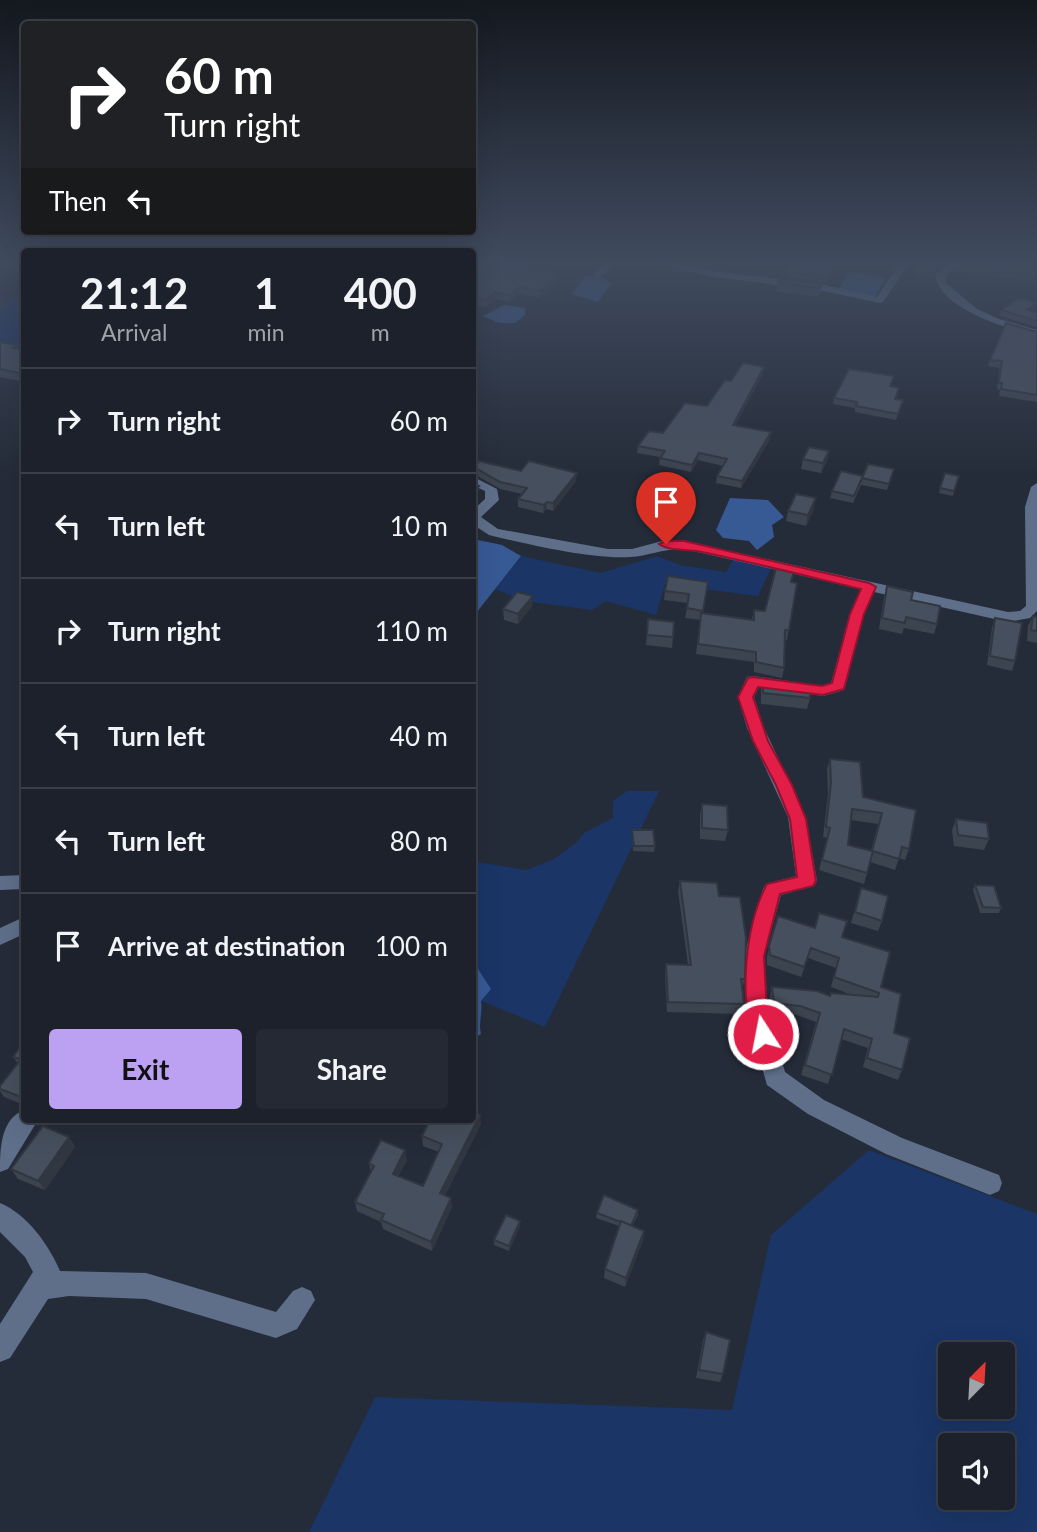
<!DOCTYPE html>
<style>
:root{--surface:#1c212b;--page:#252933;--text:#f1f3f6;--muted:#a0a3a9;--line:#3a3e47;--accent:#bca0f2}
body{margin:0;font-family:Lato,sans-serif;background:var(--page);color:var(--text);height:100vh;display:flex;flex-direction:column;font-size:26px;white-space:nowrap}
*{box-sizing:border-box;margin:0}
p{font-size:23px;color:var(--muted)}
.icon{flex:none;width:38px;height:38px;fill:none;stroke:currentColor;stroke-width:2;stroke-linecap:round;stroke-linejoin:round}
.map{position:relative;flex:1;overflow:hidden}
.drawer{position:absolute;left:21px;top:248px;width:455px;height:875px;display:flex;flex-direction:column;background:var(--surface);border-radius:7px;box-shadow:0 7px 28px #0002,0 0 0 2px var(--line)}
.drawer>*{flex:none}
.top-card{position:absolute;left:21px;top:21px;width:455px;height:214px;border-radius:7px;box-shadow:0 7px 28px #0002,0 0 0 2px var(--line);background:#202124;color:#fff;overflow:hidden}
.needle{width:46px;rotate:24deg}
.tools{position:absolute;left:938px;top:1342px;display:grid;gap:14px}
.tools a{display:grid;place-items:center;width:77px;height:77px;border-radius:7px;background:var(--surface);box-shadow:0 7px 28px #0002,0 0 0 2px var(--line);font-size:35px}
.pin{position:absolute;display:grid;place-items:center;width:60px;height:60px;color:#fff;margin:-72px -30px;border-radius:50% 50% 50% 0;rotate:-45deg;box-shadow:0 0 7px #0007}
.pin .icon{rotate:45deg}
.me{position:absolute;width:77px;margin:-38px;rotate:349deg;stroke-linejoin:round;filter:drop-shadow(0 0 5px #0008)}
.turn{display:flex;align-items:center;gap:24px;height:147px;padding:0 28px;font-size:32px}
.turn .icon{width:91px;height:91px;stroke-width:2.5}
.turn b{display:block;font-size:49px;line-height:60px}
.then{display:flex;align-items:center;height:66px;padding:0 28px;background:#0003;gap:14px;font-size:26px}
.eta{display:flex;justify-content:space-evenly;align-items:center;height:119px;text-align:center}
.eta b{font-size:42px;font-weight:700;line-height:49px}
.cta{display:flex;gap:14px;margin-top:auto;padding:14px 28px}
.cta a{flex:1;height:80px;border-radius:7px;background:var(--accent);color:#111;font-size:28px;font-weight:700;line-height:80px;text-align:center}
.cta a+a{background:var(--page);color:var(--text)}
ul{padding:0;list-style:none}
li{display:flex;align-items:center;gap:21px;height:105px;padding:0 28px;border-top:2px solid var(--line)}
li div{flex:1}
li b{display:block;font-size:26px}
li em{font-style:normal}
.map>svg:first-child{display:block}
</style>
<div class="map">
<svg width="1037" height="1532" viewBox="0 0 1037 1532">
<rect width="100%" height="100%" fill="#252c39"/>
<g fill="#1a3566" fill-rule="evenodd">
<path d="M24,293V352L0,348V305Z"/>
<path d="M736,555L773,564L758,596L665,584L656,615L606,601L592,610L524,601L495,589L521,556L601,573L657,556L680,565L726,572Z"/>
<path d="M627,791H659L545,1027L481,1001L490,989L478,969V952L473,949L472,861L526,870L554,859L577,842L584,833L613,818V801Z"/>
<path d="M869,1150L1037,1214V1532H309L375,1397L732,1410L771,1235ZM950,1354H1003V1407H950ZM950,1446H1003V1498H950Z"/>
</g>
<g fill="#375994">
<path d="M849,272L886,278L874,298L837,292Z"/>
<path d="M585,276L601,277L611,284L598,302L572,294Z"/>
<path d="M504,305L525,308V315L515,323H499L483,316Z"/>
<path d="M730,498L768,500L784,517L772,525L774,537L757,550L749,541L723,538L716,530Z"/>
<path d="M473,539L502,545L521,556L473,617Z"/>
<path d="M473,949L478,952V969L491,989L481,1001C483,1013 478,1022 481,1034L473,1039Z"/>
</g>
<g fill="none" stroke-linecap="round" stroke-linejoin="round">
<g fill="#5f6f8a" fill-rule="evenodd">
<path d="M607,262H618L600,277H594V273Z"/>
<path d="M649,262H668L714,271L820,284L877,297L900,262H910L883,302L880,303L819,290L714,277Z"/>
<path d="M952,262H963L945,276L946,283L977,309L999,319L1037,330V336C1009,329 939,309 935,275Z"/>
<path d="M472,476L497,489L499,500L481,517L498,529L608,549H632L666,540L684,541L1008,612L1020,611L1026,606L1025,507L1031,487L1037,483V611L1030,618L1008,622L874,592L864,614L844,690L823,696L759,687L754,697L764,728L806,817L817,881L814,886L781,895L764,956L768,1011L785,1072L824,1100L902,1138L999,1175L1002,1183L999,1191L990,1195L886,1154L808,1114L767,1085L746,1011L744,956L763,889L766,884L796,876L788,817L747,728L738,697L747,677L753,676L822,686L831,683L850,614L861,589L684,549C664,548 649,556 630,557C595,560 525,544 489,535L472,524V511L485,499V491L472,485Z"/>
<path d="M24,875V889L0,890V876Z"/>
<path d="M24,917V934L0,945V928Z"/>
<path d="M24,1110V1120H38L8,1169L0,1172C0,1151 0,1119 24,1110Z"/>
<path d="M0,1203C27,1214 49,1245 60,1271L146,1273L276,1312L293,1291L302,1287L311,1291L315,1300L297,1329L276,1338L146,1299L69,1296L48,1299L10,1358L0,1362V1324L33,1272L25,1257L0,1232Z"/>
</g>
</g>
<g fill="#3c4450" fill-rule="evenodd">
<path d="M0,262H24V272L0,267Z"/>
<path d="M472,262H531L528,268L558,274V280L540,298L519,294L510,302L495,299L486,307L472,305Z"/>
<path d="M838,262L827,283L786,277V272L797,264Z"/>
<path d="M958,262H1023L1022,264L1036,270L1033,281L997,277L955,272Z"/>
<path d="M915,269L935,270L932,278L914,275Z"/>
<path d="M778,282L822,284L820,293L818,297L776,291Z"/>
<path d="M1035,309L1032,311L1037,313V327L1000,316L1001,310Z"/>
<path d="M1037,332V402L999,396L1000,390L997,389L1000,368L988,366L990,360Z"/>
<path d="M0,342L17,345L18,348L24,349V382L0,377Z"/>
<path d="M763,374L735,425L770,439L741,488L716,483L717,476L723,466L698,460L691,472L659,465L660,457L637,453L638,446L663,433L707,406L731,381Z"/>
<path d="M894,376L890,386L898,394L896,399L903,400L896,420L855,412V408L833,404L834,398Z"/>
<path d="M829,451L827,461L821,473L801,469L803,459Z"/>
<path d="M474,467L521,471L576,481L553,511L546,509L543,513L518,507V499L522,494L500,489L474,474Z"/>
<path d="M945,473L954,491L953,496L939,493Z"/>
<path d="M863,476H892L887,490L861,485L853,503L830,498L832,491Z"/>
<path d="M814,509L806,526L786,521L788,511Z"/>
<path d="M708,582L703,614L752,619L754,610L765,611L792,582L797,583L787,640H785L784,668L782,678L754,672V662L696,654L700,620L685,618L688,603L664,600L665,591Z"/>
<path d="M887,586L911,600L937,624L934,634L904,628L902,634L879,629L884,597Z"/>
<path d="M532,606L518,624L504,620L503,609Z"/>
<path d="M1033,616L1037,617V643L1027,641L1028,626Z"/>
<path d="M995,618L1015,661L1012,671L987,665L992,627Z"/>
<path d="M648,619L673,637L672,648L646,645Z"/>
<path d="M763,679L810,698L807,709L761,704V690Z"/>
<path d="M830,759L863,797L916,810L909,849L905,860L899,858L895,870L870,862L864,884L819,870L827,838L823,837L828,794L827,769ZM851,820L878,824L871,851L848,845Z"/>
<path d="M702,804L728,830L725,841L700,839V815Z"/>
<path d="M956,819L989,839L984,850L954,846L952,830Z"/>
<path d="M632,830L655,846L654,852L633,851Z"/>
<path d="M680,881L719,896L745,979L742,989L744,1004L741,1014L667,1012L665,974L666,964L688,965L678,891Z"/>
<path d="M975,885L1001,908L999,913H980L973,890Z"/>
<path d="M861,888L882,921L878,931L851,923Z"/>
<path d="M778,916L842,937L881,987L894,1033L902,1070L898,1080L863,1067L868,1048L841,1039L828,1084L801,1075L816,1022L797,1015L771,1013L770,997L772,987L830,996L852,995L831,987L836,968L808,958L801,977L767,965V956Z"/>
<path d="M24,1042V1105L4,1097L0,1091V1086L18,1064L13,1057Z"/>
<path d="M481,1124L445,1195L452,1207L432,1251L383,1229L381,1222L357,1211L355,1202L371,1173L369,1163L407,1160L398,1176L423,1186L439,1152L423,1146L422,1136Z"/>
<path d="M69,1137L75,1147L45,1190L18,1179L11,1169Z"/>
<path d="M638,1210V1215L632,1226L644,1231L643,1240L625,1287L604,1278L605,1269L619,1226L596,1218L597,1213Z"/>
<path d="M520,1221V1226L509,1251L494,1245V1240Z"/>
<path d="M706,1332L723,1374L720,1382L696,1378L703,1340Z"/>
</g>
<g fill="#313741">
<path d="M528,262H531L525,274V267Z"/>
<path d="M836,262H838L827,283L828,277Z"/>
<path d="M939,262H948L935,270L932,278L936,264Z"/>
<path d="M558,274V280L540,298V291Z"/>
<path d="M519,287V294L510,302V295Z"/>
<path d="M495,292V299L486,307V300Z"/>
<path d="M3,295L6,305L0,308V297Z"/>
<path d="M1037,303L1035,309L1025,316L1027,310Z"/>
<path d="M764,367L763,374L732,432L733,425Z"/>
<path d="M474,376L475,385L472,387V378Z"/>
<path d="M771,432L770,439L741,488L742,481Z"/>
<path d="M829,451L827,461L821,473L823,463Z"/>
<path d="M699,453L698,460L691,472L692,465Z"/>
<path d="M577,473L576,481L553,511V503Z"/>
<path d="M479,486V491L472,497V492Z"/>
<path d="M816,498L814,509L806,526L808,515Z"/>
<path d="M547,502L546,509L543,513L544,505Z"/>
<path d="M533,596L532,606L518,624V614Z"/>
<path d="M24,1093V1103L21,1097Z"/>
<path d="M480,1115L481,1124L441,1202L440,1193Z"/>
<path d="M69,1137L75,1147L45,1190L38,1181Z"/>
<path d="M405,1150L407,1160L395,1183L393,1174Z"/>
<path d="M451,1198L452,1207L432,1251L431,1242Z"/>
<path d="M520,1221V1226L509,1251V1246Z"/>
<path d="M644,1231L643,1240L625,1287L626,1278Z"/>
</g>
<g fill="#464f5d" stroke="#313741" stroke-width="2" fill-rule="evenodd">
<path d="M8,262H24V265Z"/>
<path d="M472,262H528L525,267L558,274L540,291L519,287L510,295L495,292L486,300L472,298Z"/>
<path d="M799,262H836L828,277L786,272L792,264H797Z"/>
<path d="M918,262H939L936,264L934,272L915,269Z"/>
<path d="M965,262H1008L1035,265L1036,270Z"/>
<path d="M780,279L822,284L820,288L778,282Z"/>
<path d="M1019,298L1037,303L1027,310L1037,313V321L1001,310Z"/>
<path d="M1006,323L1037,332V395L1001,389L1002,383H999L1002,361L990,360Z"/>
<path d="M0,342L17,345L13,348L24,349V374L0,369Z"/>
<path d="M743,363L764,367L733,425L771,432L742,481L717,476L727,459L699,453L692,465L660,458L665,451L638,446L649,431L663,433L685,403L707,406L725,380L731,381Z"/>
<path d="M849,369L894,376L890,386L899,388L895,399L903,400L898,414L856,406L857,402L834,398Z"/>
<path d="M809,447L829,451L823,463L803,459Z"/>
<path d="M479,461L521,471L529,461L577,473L553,503L547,502L544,505L518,499L527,488L500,482L474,467Z"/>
<path d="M868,464L894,469L889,484L862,478L854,496L832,491L841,471L863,476Z"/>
<path d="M945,473L959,476L954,491L940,488Z"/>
<path d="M472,483L479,486L472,492Z"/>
<path d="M796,494L816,498L808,515L788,511Z"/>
<path d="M776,568L794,571L791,582L797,583L789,630H785L784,668L756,662V652L698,644L701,613L754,620V610L765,611Z"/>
<path d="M668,576L708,582L703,611L687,608L689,594L665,591Z"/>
<path d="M887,586L913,592L911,600L940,606L937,624L906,617L905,623L882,618Z"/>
<path d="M517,592L533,596L518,614L503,609Z"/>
<path d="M1033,616L1037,617V631L1031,630Z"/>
<path d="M995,618L1022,623L1015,661L990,656Z"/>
<path d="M648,619L674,622L673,637L647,635Z"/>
<path d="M763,679L810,686V698L763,693Z"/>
<path d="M830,759L860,762L863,797L916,810L909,849L902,847L899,859L873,851L867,873L822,860L830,828L826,827L831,783ZM852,809L882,813L872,851L848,845Z"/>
<path d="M702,804L727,806L728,830L702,828Z"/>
<path d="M956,819L987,823L989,839L958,835Z"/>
<path d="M632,830H653L655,846H634Z"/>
<path d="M680,881L717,883L719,896L740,897L746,938L745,979H741L744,1004L668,1002L666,964L691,965Z"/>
<path d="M975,885L994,886L1001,908L983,907Z"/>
<path d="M861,888L888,896L882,921L855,912Z"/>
<path d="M819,913L847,921L842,937L890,952L881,987L901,994L894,1033L910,1038L902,1070L867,1058L872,1039L844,1029L832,1075L805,1065L820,1013L800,1006L774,1003L772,987L817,991L830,996L831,993L878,997L879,993L834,977L839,958L811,948L804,967L770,955L769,946L778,916L815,928Z"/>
<path d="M24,1042V1093L21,1097L0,1089V1086L21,1059L13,1057Z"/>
<path d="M472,1111L480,1115L440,1193L451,1198L431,1242L381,1220L384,1214L355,1202L374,1166L369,1163L381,1140L405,1150L393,1174L423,1186L442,1144L422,1136L430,1120H472Z"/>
<path d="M43,1126L69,1137L38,1181L11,1169Z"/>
<path d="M604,1195L638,1210L631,1226L597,1213Z"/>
<path d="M506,1215L520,1221L509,1246L494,1240Z"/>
<path d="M621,1221L644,1231L626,1278L605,1269Z"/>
<path d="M706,1332L730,1340L723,1374L699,1370Z"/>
</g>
<linearGradient id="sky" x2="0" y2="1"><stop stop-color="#14181f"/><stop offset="0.55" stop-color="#404b5f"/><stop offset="1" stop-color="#404b5f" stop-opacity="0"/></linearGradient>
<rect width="1037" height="476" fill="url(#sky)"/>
<path fill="#e11d48" stroke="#92132f" stroke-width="2" d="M684,541L869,583L876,587L864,614L844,689L823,695L758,687L753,697L768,741L792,785L806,819L816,881L813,886L780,894L764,956L767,1011L773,1034L770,1040L763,1042L756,1040C737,999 746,923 767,884L797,877L790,819L776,785L753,741L738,697L748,678L753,677L822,686L832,683L850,614L861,589C806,576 752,562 696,551C685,549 668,551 659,544L666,541Z"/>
</svg>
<div class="tools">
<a><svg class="needle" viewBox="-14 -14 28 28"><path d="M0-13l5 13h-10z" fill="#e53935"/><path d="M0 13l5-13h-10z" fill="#a0a3a9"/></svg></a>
<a><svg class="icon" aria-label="sound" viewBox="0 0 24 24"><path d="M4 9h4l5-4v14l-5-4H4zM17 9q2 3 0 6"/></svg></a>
</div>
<div class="pin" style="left:666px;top:544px;background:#d93025"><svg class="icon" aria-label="arrive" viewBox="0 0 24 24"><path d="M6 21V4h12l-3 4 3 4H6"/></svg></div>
<svg class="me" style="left:763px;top:1034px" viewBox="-20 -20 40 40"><circle r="17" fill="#e11d48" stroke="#fff" stroke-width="3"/><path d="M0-11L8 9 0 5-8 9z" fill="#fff"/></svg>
<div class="top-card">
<div class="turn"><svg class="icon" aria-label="right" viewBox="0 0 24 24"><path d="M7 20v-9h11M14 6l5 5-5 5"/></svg><div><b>60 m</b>Turn right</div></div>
<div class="then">Then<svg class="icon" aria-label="left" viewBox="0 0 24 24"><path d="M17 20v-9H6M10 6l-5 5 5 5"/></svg></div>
</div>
<section class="drawer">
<div class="eta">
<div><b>21:12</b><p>Arrival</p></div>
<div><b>1</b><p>min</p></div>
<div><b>400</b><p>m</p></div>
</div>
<ul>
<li><svg class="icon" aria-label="right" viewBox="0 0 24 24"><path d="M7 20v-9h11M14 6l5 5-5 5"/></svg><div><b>Turn right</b></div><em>60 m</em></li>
<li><svg class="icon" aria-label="left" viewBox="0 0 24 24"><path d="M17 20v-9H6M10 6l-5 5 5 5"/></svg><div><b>Turn left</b></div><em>10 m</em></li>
<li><svg class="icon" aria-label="right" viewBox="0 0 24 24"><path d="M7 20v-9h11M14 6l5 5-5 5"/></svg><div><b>Turn right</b></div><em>110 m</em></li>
<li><svg class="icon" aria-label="left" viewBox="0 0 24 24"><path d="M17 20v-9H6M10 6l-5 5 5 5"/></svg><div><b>Turn left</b></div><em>40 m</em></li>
<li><svg class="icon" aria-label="left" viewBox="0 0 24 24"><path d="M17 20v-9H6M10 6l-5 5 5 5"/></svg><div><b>Turn left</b></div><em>80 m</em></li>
<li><svg class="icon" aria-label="arrive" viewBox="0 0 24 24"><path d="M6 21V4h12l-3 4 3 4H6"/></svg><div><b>Arrive at destination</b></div><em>100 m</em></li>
</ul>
<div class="cta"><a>Exit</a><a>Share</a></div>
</section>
</div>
